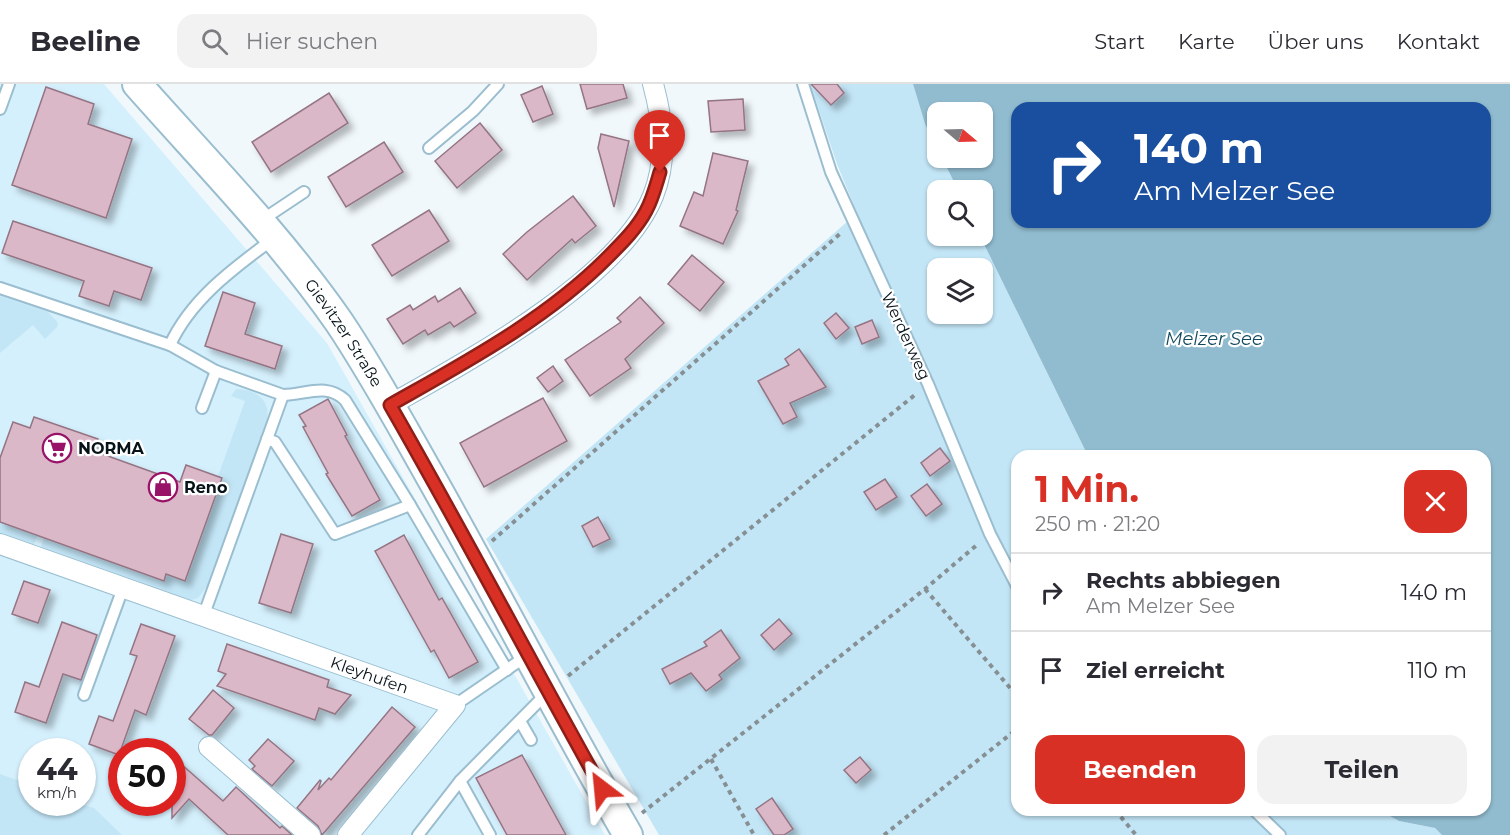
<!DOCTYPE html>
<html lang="de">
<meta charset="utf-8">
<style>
:root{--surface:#fff;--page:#f2f2f3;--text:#2b2b33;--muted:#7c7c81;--line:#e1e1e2;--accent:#d93025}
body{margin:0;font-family:Montserrat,sans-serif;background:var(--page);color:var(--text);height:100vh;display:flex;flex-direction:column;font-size:22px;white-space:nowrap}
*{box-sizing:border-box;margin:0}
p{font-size:20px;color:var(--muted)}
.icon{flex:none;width:33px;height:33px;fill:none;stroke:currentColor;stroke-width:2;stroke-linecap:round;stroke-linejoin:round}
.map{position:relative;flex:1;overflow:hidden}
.side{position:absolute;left:1011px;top:366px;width:480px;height:366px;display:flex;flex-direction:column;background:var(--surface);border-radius:18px;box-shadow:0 2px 4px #0004}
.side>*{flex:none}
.top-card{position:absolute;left:1011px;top:18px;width:480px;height:126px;border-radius:18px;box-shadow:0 2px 4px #0004;background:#1a4fa0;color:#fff;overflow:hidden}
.needle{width:39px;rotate:109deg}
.fabs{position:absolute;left:927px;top:18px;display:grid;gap:12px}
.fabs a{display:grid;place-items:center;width:66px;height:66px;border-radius:12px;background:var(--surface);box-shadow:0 2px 4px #0004;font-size:30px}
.speed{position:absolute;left:18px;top:654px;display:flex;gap:12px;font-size:30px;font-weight:700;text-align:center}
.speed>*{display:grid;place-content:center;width:78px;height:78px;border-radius:50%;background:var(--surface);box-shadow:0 2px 4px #0004;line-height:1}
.speed small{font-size:15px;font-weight:400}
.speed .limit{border:9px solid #d22;background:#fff;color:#111}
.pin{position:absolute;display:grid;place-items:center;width:51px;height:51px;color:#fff;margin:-62px -26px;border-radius:50% 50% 50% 0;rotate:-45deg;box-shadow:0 0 6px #0007}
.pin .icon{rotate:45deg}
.me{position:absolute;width:66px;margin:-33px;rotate:331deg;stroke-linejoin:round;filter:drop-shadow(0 0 4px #0008)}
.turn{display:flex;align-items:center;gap:21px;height:126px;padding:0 24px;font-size:27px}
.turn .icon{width:78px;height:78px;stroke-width:2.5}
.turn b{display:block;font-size:42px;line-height:51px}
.round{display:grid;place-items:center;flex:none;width:63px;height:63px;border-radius:18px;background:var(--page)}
.headline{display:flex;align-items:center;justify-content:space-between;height:102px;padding:0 24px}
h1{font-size:36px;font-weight:700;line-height:45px;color:var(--accent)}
.primary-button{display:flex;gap:12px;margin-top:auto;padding:12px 24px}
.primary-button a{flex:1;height:69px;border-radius:18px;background:var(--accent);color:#fff;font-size:24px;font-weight:700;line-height:69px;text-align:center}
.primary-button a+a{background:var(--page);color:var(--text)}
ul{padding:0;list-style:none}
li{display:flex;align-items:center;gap:18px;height:78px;padding:0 24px;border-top:2px solid var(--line)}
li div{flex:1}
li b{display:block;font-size:22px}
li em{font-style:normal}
header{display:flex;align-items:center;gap:36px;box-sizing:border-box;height:84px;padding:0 30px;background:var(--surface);border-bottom:2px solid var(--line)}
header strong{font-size:28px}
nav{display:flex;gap:33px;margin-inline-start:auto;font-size:21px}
.search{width:420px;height:54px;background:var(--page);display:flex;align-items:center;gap:15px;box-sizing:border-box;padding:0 21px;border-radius:18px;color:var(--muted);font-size:22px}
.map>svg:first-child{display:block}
</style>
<header>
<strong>Beeline</strong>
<div class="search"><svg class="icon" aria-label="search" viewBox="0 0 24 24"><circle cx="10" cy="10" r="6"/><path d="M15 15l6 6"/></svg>Hier suchen</div>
<nav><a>Start</a><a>Karte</a><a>Über uns</a><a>Kontakt</a></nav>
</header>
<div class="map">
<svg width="1510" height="751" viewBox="0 0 1510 751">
<defs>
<filter id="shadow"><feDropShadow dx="5.5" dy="5.5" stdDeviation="3" flood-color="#0004"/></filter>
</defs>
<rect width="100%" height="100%" fill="#f1f8fc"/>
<path fill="#d5f0fd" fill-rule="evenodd" d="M0,0H104L327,259L605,751H0ZM32,668H82V718H32ZM122,668H172V718H122Z"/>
<g fill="#c3e6f7" fill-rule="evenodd">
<path d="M810,0H913L925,40L937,65L938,74H942L958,106H938V152H980L1088,372H1017V726H1379L1399,737L1435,744L1442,751H659L486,455L857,129L837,80ZM938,184H982V230H938Z"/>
<path d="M0,212L48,228L58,239L57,243L45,255L33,241L0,269Z"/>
<path d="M236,305C255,305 271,316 267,335L208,501L198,514L188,517L103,485L95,487L39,468L44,454L164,497L166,490L185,497L222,394L218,392L245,317L231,312Z"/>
<path d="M0,438L37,452L32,466L0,455Z"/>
<path d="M0,690L31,701L32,718L78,719L94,724L122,751H0Z"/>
</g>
<path fill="#91bcd0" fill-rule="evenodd" d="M913,0H1510V751H1442L1435,744L1399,737L1379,726H1485V372H1088L980,152H982V106H958L942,74H982V28H938L937,65L925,40ZM1017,24H1485V138H1017Z"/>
<g fill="#dbb8c8" stroke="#947483" stroke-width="1.5" filter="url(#shadow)">
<path d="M580,0H623L627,14L587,25Z"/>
<path d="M811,0H837L844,9L831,21Z"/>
<path d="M542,2L553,30L533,38L521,11Z"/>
<path d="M46,3L94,20L88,40L132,55L106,134L12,101Z"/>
<path d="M329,9L348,39L271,88L252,58Z"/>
<path d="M743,15L745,46L711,48L708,17Z"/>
<path d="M480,39L502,66L457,104L435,77Z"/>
<path d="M601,50L629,57L614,123L598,64Z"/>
<path d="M384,58L403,88L346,123L328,93Z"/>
<path d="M713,69L748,77L736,126L738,127L723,160L680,142L694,108L703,112Z"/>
<path d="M573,112L596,142L575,159L572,155L527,196L503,170L527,148Z"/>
<path d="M429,126L449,157L392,192L372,161Z"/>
<path d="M13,137L152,184L141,216L114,207L109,222L79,212L84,197L2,169Z"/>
<path d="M692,171L724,198L700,227L668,200Z"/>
<path d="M460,204L476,229L454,243L450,238L428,251L425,246L403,260L387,235L410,221L413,226L435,212L438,218Z"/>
<path d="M223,208L255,219L245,250L282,262L275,285L205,262Z"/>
<path d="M640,213L664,239L625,275L631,284L590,312L565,276L621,238L617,234Z"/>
<path d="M836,229L849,244L836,255L824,239Z"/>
<path d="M872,236L879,253L862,260L855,243Z"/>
<path d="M799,265L826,303L790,319L797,333L783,340L758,297L789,281L785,275Z"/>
<path d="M553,282L563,297L548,308L537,294Z"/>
<path d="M543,314L567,357L484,403L460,359Z"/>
<path d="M328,315L347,351L345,352L380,416L352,432L326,390L328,389L303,343L306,342L299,331Z"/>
<path d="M34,333L98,355L94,367L180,398L186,381L222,394L185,497L166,490L164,497L0,438V374L13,338L30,344Z"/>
<path d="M940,364L950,377L930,392L921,379Z"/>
<path d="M885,395L897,413L876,426L864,408Z"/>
<path d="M927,400L942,420L926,432L911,412Z"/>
<path d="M598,433L610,455L593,463L582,442Z"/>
<path d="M281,450L313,460L291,529L259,519Z"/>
<path d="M404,451L439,516L442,514L478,578L449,594L434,566L431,568L375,467Z"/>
<path d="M24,497L50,506L38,539L12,530Z"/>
<path d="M779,535L792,550L774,566L761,551Z"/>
<path d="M62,538L97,551L81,596L63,590L46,639L15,628L25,598L39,603Z"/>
<path d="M141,540L175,552L146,631L135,626L119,671L89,660L99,632L113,637L137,572L130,570Z"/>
<path d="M721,546L740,574L719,591L722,595L706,607L691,589L670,600L662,585L707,562L704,558Z"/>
<path d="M227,560L329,596L327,603L351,611L335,630L319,624L315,636L217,602L226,590L218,587Z"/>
<path d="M213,606L234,624L212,651H209L189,635Z"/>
<path d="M392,623L415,643L322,751L318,742L297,724L320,696L321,697L318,706L329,694L331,696Z"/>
<path d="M268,655L294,677L272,702L252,685L255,682L249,676Z"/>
<path d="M522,671L566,751H507L476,694Z"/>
<path d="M172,672L223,717L236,703L280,744L282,742L292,751H228L189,715L172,734Z"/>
<path d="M860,673L871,686L856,699L844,686Z"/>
<path d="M772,714L793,745L784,751H774L756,725Z"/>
</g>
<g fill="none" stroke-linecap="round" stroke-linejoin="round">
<g stroke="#9abecf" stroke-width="14">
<g id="lane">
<path d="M803,0L831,88L928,300L990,450L1017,502"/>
<path d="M0,25L9,0"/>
<path d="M429,64L473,27L498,0"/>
<path d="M262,136L304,108"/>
<path d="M0,204L170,261C191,215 234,184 273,155"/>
<path d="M170,261L216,287L283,311L203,533"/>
<path d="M283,311C305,311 326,298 345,316L410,421L507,586"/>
<path d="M202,324L216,287"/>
<path d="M267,355L275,358L335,450L410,421"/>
<path d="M84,611L123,504"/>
<path d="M455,621L528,571"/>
<path d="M520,637L531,656"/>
<path d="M460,697L490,751"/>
<path d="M1254,726L1280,751"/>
<path d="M418,751L460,697L547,609"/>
</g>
</g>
<g stroke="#9abecf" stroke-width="22">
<g id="street">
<path d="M390,321C468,277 619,196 653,112C668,75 663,37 653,0"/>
<path id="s1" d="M0,460L455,621L348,751"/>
<path d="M209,663L310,751"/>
</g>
</g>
<g stroke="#9abecf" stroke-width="32">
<g id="secondary">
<path id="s2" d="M137,0C205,77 280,153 339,238C372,287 400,339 429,390C497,510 559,632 628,751"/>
</g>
</g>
<g stroke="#869094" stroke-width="4" stroke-dasharray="4.5 4.5" stroke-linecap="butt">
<path d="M492,457L842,148"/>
<path d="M925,505L1017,612"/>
<path d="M568,592L916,310"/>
<path d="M711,675L754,751"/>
<path d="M1115,726L1136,751"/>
<path d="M642,729L925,505L978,460"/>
<path d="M884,751L1017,645"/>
</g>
<use href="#lane" stroke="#fff" stroke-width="10"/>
<use href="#street" stroke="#fff" stroke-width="20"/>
<use href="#secondary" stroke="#fff" stroke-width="28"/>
</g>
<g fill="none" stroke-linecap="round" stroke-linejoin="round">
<g stroke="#8d1f18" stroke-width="15">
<path id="route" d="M602,705C531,578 463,448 390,321C466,278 547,235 609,172C622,159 637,144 646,127C653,114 656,101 660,88"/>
</g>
<use href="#route" stroke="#d93025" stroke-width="10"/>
</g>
<defs>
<g id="supermarket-ring" transform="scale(1.5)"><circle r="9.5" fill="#fff" stroke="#981368" stroke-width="1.5"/><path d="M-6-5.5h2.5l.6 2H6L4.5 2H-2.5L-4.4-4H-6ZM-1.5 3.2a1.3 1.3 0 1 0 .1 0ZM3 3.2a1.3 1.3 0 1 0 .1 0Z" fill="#981368"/></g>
<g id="shop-ring" transform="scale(1.5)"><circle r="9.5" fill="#fff" stroke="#981368" stroke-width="1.5"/><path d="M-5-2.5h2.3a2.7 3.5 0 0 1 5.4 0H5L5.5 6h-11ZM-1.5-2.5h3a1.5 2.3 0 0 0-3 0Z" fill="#981368"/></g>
</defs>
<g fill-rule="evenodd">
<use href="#supermarket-ring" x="57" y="364"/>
<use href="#shop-ring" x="163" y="403"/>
</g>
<g text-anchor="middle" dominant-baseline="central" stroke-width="4.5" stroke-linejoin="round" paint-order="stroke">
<g font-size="16" fill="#061319" stroke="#fff">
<text stroke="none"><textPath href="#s2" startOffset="324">Gievitzer Straße</textPath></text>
<text transform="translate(906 252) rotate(65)">Werderweg</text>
<text stroke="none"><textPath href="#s1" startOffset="392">Kleyhufen</textPath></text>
</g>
<g font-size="16" font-weight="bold" fill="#061319" stroke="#fff" text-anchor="start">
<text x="78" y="364">NORMA</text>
<text x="184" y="403">Reno</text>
</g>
<g font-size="18" font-style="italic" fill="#114a5f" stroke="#fff">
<text x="1214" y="255">Melzer See</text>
</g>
</g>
</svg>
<div class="fabs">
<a><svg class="needle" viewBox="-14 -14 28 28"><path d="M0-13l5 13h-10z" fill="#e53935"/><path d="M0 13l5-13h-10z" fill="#7c7c81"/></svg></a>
<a><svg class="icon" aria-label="search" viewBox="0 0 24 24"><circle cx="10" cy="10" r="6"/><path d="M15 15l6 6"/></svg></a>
<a><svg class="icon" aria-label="layers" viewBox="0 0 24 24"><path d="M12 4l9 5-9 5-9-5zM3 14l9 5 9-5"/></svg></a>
</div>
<div class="speed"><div>44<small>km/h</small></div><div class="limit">50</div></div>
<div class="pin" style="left:660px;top:88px;background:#d93025"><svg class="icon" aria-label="arrive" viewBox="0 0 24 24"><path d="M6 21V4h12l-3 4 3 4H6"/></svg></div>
<svg class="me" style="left:602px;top:705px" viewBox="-20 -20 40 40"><path d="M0-17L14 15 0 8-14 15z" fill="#d93025" stroke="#fff" stroke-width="4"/></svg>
<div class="top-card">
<div class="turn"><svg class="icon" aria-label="right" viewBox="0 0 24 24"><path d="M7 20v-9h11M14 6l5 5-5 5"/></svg><div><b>140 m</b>Am Melzer See</div></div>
</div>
<section class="side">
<div class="headline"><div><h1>1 Min.</h1><p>250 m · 21:20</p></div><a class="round" style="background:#d93025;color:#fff"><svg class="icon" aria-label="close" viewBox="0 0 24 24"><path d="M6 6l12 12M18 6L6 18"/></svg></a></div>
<ul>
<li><svg class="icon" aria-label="right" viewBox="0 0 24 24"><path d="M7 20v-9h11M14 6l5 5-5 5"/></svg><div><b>Rechts abbiegen</b><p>Am Melzer See</p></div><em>140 m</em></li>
<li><svg class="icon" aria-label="arrive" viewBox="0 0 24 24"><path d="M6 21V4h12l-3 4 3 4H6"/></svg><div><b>Ziel erreicht</b></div><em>110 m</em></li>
</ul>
<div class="primary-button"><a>Beenden</a><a>Teilen</a></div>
</section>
</div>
